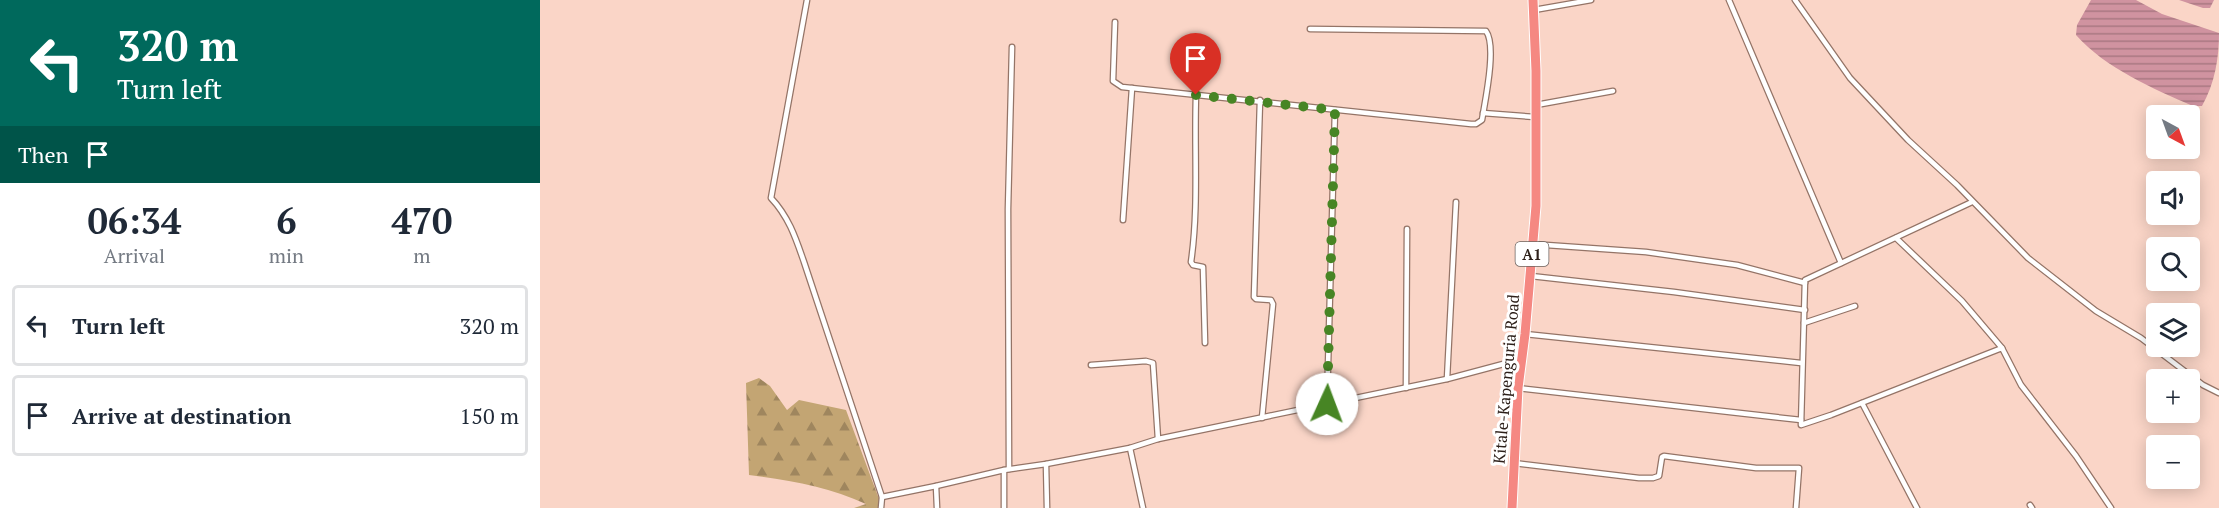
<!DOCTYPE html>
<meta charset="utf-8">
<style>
:root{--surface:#fff;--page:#f6f6f7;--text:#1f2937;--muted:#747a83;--line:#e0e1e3}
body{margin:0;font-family:"PT Serif",serif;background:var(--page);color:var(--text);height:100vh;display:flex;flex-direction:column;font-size:22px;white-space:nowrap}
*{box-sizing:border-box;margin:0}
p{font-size:20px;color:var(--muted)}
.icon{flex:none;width:33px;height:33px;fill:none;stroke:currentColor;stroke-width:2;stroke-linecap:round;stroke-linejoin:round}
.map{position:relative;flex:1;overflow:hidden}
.sheet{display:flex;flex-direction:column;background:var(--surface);width:540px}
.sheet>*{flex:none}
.banner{background:#00695c;color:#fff;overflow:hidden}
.needle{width:39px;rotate:139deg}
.tools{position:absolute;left:1606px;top:105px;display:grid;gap:12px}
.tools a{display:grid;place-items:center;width:54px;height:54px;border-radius:6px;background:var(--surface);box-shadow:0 3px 15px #0003;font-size:30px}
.pin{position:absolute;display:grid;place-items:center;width:51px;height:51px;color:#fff;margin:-62px -26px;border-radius:50% 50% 50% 0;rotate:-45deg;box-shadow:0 0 6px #0007}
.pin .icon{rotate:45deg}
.me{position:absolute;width:66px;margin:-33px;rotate:2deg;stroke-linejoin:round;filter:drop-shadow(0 0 4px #0008)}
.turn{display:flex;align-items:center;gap:21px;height:126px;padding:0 18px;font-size:27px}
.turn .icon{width:78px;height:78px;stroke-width:2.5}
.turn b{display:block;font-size:42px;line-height:51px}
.then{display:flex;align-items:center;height:57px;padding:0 18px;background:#0003;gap:12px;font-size:22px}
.eta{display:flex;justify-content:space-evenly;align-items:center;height:102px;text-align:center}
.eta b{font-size:36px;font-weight:600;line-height:42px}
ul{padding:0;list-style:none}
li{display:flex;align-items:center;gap:18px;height:81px;margin:0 12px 9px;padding:0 6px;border:3px solid var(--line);border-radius:6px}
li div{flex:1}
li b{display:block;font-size:22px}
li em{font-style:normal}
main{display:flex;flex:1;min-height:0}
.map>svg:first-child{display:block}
</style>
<main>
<section class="sheet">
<div class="banner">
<div class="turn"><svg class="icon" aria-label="left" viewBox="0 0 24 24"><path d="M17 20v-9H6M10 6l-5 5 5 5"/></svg><div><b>320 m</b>Turn left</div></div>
<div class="then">Then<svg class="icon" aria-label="arrive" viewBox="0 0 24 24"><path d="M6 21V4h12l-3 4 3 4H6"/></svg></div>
</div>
<div class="eta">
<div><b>06:34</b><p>Arrival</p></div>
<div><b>6</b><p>min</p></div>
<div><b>470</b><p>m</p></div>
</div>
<ul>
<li><svg class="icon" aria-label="left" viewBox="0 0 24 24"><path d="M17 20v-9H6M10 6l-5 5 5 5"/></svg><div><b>Turn left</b></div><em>320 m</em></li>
<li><svg class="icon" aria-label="arrive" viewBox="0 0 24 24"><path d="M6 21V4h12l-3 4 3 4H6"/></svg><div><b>Arrive at destination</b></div><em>150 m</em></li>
</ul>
</section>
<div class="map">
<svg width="1679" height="508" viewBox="0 0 1679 508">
<defs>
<pattern id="forest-firs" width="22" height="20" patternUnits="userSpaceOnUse" patternTransform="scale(1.5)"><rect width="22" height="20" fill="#c3a573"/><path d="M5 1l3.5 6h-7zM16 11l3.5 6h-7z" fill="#9f865e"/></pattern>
<pattern id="water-rules" width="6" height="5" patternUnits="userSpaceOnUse" patternTransform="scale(1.5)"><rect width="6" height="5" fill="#d093a0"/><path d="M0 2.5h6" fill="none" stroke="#a97882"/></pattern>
</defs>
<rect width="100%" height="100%" fill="#fad5c7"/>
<path fill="url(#forest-firs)" d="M219,378L230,386L247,410L259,400L306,410L339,499L338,508H314L326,504C289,487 250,480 209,475L206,383Z"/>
<g fill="url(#water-rules)">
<path d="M1551,0H1596L1622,14L1679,33C1679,58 1675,83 1662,106H1653C1614,89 1565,68 1536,35L1537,25Z"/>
<path d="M1639,0H1674L1670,8H1663Z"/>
</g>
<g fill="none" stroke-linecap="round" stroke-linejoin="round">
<g stroke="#947467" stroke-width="7">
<g id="street">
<path d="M267,0L231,198C249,217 256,239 264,262L342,497L341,508"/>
<path d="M1189,0L1301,263"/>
<path d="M1255,0L1310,78L1368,140L1417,185L1488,258L1556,311L1601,338L1663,385L1679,393"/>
<path d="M994,10L1051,0"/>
<path d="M575,22L573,81L582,87L931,124H936L942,120C945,101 957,46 946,31L770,29"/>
<path d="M656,95C654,150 659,207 651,262L653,265L663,267L665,343"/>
<path d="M720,100L714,297L716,299L731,300L733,304L722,418"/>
<path d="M996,105L1073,91"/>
<path d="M943,113L995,117"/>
<path d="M1432,202L1265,280L1261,425L1291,415L1462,348L1481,385L1536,456L1571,508"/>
<path d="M583,220L592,88"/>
<path d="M1356,238L1422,301L1462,348"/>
<path d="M992,244L1106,252L1197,265L1265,283"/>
<path d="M991,276L1134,292L1265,310"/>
<path d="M1264,323L1315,306"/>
<path d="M985,334L1261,363"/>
<path d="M551,365L606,361L613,363L618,439"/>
<path d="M907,379L916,202"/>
<path d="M866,388L867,229"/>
<path d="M978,388L1261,420"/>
<path d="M787,403L795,110"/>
<path d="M1322,403L1377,508"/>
<path d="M590,448L603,508"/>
<path d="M974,463L1099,478H1113L1119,476L1122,457L1124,456L1216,468H1259L1256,508"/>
<path d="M506,464L507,508"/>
<path d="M469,469L468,209L472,47"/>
<path d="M396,486L397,508"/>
<path d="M342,497L396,486L464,470L506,464L590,448L618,439L907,379L982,359"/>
<path d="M1490,505L1492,508"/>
<path d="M464,508V470"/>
</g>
</g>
<g stroke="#fff" stroke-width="11">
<path id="highway" d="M972,508L978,388L985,334L996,206V71L993,0"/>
</g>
<use href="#street" stroke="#fff" stroke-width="4.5"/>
<use href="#highway" stroke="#f58882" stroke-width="9"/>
</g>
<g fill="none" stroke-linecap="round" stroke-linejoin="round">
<path stroke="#478524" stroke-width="10" stroke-dasharray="0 18" d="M656,95L795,110L787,404"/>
</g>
<g text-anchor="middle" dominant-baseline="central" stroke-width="6" stroke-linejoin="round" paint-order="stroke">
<rect fill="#fff" stroke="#6c635f" stroke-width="1.5" x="975.5" y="242" width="33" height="24" rx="4.5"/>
<g font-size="15" font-weight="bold" fill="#2d201a">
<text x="992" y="254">A1</text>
</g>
<g font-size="16" fill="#2d201a" stroke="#fff">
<text transform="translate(966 379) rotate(-85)">Kitale-Kapenguria Road</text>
</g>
</g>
</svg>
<div class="tools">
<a><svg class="needle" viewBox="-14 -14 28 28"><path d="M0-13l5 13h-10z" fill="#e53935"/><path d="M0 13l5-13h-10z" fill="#747a83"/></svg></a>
<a><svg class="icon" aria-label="sound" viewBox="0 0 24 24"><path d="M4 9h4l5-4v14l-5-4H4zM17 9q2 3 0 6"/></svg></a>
<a><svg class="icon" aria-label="search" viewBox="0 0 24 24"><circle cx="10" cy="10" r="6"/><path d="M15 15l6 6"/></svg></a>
<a><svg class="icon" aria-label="layers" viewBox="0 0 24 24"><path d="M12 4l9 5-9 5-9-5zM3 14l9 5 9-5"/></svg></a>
<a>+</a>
<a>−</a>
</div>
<div class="pin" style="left:656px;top:95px;background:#d93025"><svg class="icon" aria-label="arrive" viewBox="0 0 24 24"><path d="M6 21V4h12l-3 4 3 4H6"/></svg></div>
<svg class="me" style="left:787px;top:404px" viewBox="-20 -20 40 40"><circle r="19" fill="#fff"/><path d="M0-13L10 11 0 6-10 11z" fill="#478524"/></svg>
</div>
</main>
